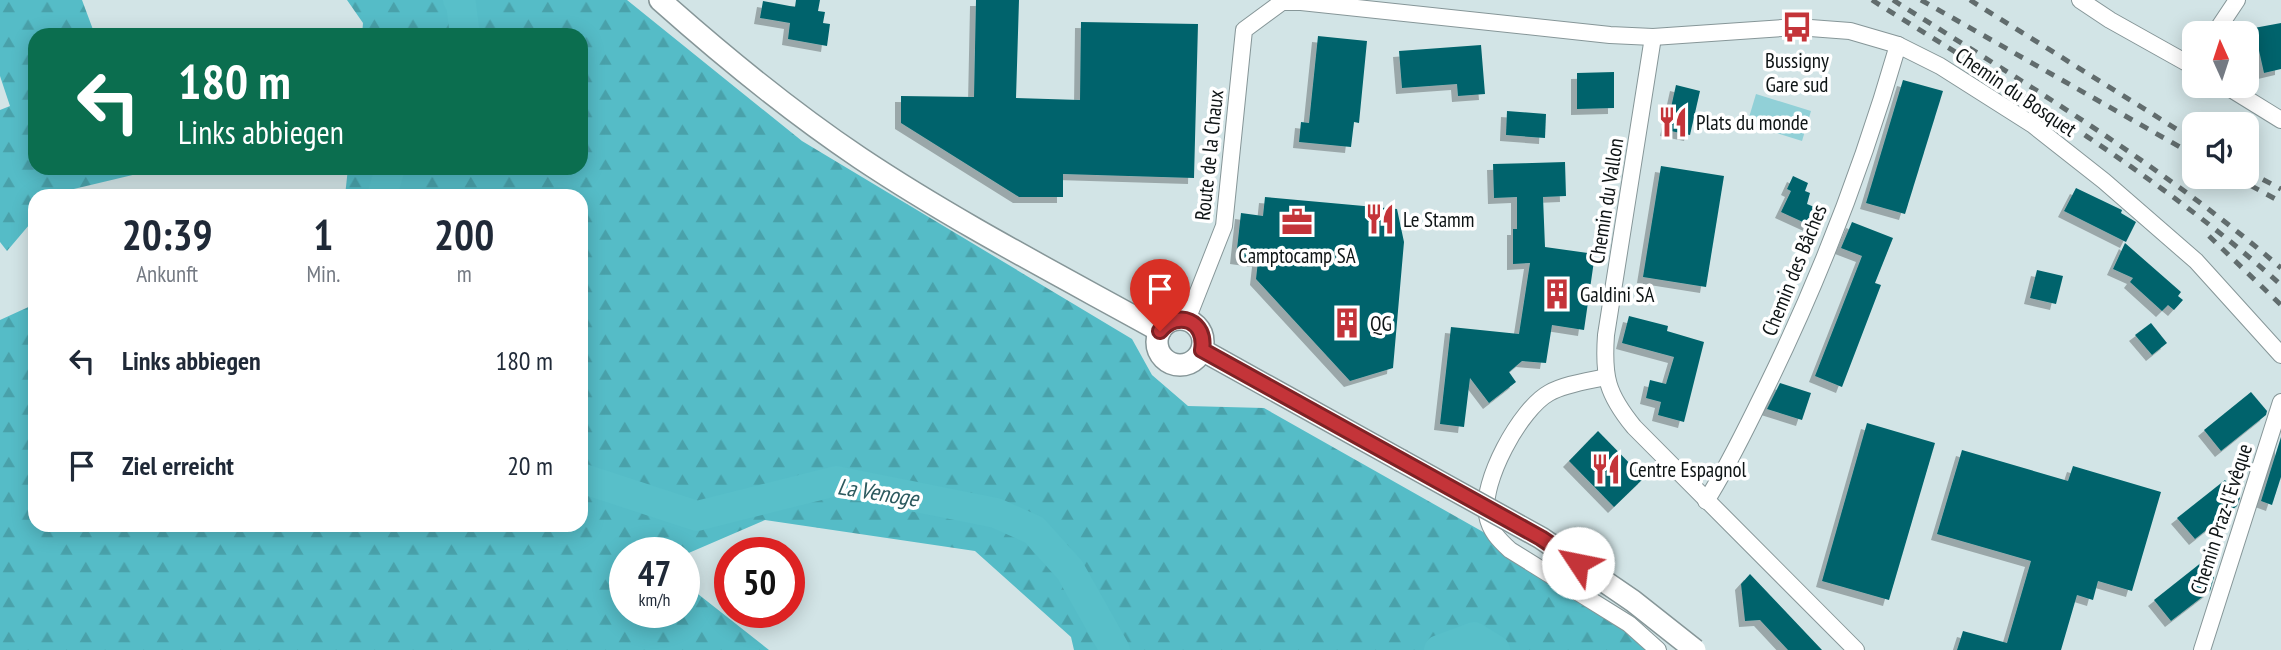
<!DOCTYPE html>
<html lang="de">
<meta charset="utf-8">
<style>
:root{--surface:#fff;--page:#f6f6f7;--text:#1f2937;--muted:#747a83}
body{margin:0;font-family:"PT Sans Narrow",sans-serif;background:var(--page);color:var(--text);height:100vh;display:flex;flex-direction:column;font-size:26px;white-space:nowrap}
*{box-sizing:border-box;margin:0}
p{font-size:23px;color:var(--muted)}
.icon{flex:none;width:38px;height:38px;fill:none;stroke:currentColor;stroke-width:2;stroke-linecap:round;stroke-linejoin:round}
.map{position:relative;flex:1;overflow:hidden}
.drawer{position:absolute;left:28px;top:189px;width:560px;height:343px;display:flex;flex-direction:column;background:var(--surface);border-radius:21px;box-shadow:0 4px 18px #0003}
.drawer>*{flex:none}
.top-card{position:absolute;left:28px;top:28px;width:560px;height:147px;border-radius:21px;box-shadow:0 4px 18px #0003;background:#0b6e4f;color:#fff;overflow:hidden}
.needle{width:46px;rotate:357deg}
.fabs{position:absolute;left:2182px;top:21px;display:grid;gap:14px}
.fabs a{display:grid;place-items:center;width:77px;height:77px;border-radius:14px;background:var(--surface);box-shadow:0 4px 18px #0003;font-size:35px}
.speed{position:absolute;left:609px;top:537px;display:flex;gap:14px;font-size:35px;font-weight:700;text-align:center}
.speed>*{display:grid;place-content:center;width:91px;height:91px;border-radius:50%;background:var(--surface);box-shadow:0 4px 18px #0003;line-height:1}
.speed small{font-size:18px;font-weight:400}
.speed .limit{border:10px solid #d22;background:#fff;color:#111}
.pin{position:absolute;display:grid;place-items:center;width:60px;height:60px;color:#fff;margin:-72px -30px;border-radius:50% 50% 50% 0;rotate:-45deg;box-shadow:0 0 7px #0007}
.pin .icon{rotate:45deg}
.me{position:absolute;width:77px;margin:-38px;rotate:304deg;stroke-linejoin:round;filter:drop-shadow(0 0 5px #0008)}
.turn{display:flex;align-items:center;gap:24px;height:147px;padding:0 35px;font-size:32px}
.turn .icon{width:91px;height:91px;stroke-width:2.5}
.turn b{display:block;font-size:49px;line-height:60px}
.eta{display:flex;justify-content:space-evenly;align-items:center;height:119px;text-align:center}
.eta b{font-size:42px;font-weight:600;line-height:49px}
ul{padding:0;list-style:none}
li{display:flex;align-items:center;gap:21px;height:105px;padding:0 35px}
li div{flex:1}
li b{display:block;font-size:26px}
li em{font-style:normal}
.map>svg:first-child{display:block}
</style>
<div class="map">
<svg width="2281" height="650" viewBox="0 0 2281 650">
<defs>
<pattern id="forest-firs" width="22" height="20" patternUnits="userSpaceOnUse" patternTransform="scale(1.75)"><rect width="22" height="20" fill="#55bcc7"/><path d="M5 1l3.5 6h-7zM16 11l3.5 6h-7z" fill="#49a1aa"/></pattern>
<filter id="shadow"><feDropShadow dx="-6" dy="6" stdDeviation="0" flood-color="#0004"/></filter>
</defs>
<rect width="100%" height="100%" fill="#d2e4e6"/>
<path fill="#91d0d7" d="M1756,94L1811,111L1802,141L1747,124Z"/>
<g fill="url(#forest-firs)">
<path d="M0,0H82L95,35H35V168H162L57,193L54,196H35V218L7,251L0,242V110L10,106L0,76Z"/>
<path d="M347,0H627L802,141L1132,339L1152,375L1188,406L1264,408L1598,597L1651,650H1074L1071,637L975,551L765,520L684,555V553H625V612H684V583L769,650H0V320L35,304V525H581V196H345L348,168H581V35H362L363,23Z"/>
</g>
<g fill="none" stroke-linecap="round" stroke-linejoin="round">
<g stroke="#58bfc9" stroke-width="30">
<path d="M458,0L461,4L465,35"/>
<path d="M382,196L390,168"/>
<path d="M581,478L697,516L836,481L996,513L1034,530L1070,570L1115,650"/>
<path d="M1439,650L1474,637L1495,650"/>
</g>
</g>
<g fill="#05646c" filter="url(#shadow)">
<path d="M796,0H820L818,11L825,12L823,23L830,24L827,46L788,39L790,23L760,18L763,1L795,7Z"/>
<path d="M976,0H1019L1016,98L1080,100L1081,22L1198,24L1194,178L1063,174V197H1019L901,123V96L974,97Z"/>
<path d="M2281,23V69L2264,73L2254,28Z"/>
<path d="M1318,36L1367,41L1359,123L1354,122L1351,147L1299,142L1301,122L1309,123Z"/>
<path d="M1481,45L1485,94L1458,96L1457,84L1402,88L1399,51Z"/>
<path d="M1614,72V108L1577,109V73Z"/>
<path d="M1903,80L1943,91L1905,214L1866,203Z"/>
<path d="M1676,85L1700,91L1690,135L1666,130Z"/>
<path d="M1507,111L1546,114L1545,138L1506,135Z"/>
<path d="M1565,162L1566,196L1543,197L1545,247L1595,254L1584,330L1552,325L1546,363L1522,361L1509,372L1516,382L1489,403L1470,378L1464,427L1440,424L1451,327L1519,334L1530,263L1513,264V229H1517V197L1494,198L1493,164Z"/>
<path d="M1661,166L1724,176L1706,287L1643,277Z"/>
<path d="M1793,176L1808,183L1805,191L1810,193L1807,204L1824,211L1816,228L1781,212L1791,191L1787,189Z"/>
<path d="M2076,188L2122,210L2121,213L2136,222L2126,242L2064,211Z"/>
<path d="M1265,197L1397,209L1404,242L1393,368L1350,381L1256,279L1258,261L1236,258L1241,213L1263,216Z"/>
<path d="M1852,222L1893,238L1875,283L1881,285L1842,387L1815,376L1862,256L1841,248Z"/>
<path d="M2125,243L2181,292L2178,296L2183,300L2174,310L2168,305L2162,311L2130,282L2133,278L2113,269Z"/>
<path d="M2037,270L2063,276L2056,304L2030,298Z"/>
<path d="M1629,316L1668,326L1667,331L1704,342L1684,422L1658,415L1661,402L1646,398L1650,380L1666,384L1674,357L1622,343Z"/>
<path d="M2151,323L2167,343L2152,355L2135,335Z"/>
<path d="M1780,383L1811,393L1802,420L1767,409Z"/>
<path d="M2251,392L2267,411L2266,415L2221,451L2204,430Z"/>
<path d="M1867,423L1935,443L1889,600L1822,581Z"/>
<path d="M1598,431L1644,478L1614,507L1569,461Z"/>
<path d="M2281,437V477L2272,505L2261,501Z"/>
<path d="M1962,450L2068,481L2073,466L2161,492L2132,591L2098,581L2093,600L2077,595L2061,650H1957L1963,631L2007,643L2031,561L1937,534Z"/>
<path d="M2225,480L2240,498L2237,506L2195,539L2177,518Z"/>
<path d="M2202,562L2214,577L2210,591L2171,621L2154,600Z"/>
<path d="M1750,574L1822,650H1788L1760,620L1745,621L1741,584Z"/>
</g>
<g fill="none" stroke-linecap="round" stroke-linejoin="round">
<g stroke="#869698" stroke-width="18">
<g id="street">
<path d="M2080,0L2110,20L2194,67"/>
<path d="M2215,33L2237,0"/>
<path d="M1653,37L1606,335C1603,377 1607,394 1634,427L1856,650"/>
<path d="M2226,86L2281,120"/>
<path d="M1187,320L1224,226L1244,30L1282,2H1301L1610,35L1653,37L1797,27L1850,31L1898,45L1940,66L2033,125L2104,181L2196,261L2281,355"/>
<path d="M1606,377C1588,381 1565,384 1549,393C1520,409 1480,483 1487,515C1490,531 1499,540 1510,550L1629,624L1658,650"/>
<path d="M1706,501C1729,465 1747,426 1766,388C1820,278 1864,163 1898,45"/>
<path d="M2202,650L2281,402"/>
</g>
</g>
<g stroke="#869698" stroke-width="24">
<g id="secondary">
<path d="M660,0C723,56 790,111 860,158C956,222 1059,275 1160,331"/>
<circle cx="1180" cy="342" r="23"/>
<path d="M1202,350L1400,460"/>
</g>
</g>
<use href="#street" stroke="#fff" stroke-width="16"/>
<use href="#secondary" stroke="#fff" stroke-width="21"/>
<g stroke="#616c6d" stroke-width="5" stroke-dasharray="9 9" stroke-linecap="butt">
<path d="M1872,0C2012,88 2157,173 2281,285"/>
<path d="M1893,0C2026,84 2162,165 2281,268"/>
<path d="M1921,0L2194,155"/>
<path d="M1970,0L2194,140"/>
<path d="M2247,171L2281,189"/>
<path d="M2235,177L2281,202"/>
<path d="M2209,236L2281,305"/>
</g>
<g stroke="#869698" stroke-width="24" stroke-linecap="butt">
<path id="secondary-bridge" d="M1400,460L1541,538L1633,601L1695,650"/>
</g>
<use href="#secondary-bridge" stroke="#fff" stroke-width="21"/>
</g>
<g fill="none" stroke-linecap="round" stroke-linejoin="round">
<g stroke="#7f2225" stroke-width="18">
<path id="route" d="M1160,331C1178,309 1207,321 1202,350L1541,538L1578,563"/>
</g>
<use href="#route" stroke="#c43439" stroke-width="12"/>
</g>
<defs>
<g id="bus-bare" transform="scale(2.415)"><path d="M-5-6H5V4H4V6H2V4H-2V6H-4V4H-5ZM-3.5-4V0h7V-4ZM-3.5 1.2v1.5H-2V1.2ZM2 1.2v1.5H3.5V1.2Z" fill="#c43439" stroke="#fff" stroke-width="2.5" paint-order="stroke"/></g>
<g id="restaurant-bare" transform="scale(2.415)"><path d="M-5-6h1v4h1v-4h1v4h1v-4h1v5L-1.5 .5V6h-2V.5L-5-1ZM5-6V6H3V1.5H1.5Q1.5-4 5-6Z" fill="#c43439" stroke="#fff" stroke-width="2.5" paint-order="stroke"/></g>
<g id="office-bare" transform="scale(2.415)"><path d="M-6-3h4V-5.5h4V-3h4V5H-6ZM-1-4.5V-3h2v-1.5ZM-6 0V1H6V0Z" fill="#c43439" stroke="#fff" stroke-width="2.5" paint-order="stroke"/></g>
<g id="building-bare" transform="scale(2.415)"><path d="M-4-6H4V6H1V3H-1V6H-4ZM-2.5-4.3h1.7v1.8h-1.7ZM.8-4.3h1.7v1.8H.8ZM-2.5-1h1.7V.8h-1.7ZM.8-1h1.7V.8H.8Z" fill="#c43439" stroke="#fff" stroke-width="2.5" paint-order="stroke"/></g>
</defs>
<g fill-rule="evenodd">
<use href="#bus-bare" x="1797" y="27"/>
<use href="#restaurant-bare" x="1673" y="122"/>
<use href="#restaurant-bare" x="1380" y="219"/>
<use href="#office-bare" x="1297" y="222"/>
<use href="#building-bare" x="1557" y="294"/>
<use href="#building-bare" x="1347" y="323"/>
<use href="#restaurant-bare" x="1606" y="469"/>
</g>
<g text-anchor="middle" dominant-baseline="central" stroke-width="7" stroke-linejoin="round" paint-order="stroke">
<g font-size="21" fill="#0e1415" stroke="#fff" text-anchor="start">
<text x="1797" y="60" text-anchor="middle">Bussigny<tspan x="1797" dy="24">Gare sud</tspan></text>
<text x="1696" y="122">Plats du monde</text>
<text x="1403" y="219">Le Stamm</text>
<text x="1297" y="255" text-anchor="middle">Camptocamp SA</text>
<text x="1580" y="294">Galdini SA</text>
<text x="1370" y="323">QG</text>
<text x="1629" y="469">Centre Espagnol</text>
</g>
<g font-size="21" fill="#0e1415" stroke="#fff">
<text transform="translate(2016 92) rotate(34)">Chemin du Bosquet</text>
<text transform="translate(1209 155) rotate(-84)">Route de la Chaux</text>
<text transform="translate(1606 201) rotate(-81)">Chemin du Vallon</text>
<text transform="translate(1794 270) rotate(-68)">Chemin des Bâches</text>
<text transform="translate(2221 519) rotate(-72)">Chemin Praz-l'Evêque</text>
</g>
<g font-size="23" font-style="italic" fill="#2c595e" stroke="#fff">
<text transform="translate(878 492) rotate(9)">La Venoge</text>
</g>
</g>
</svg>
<div class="fabs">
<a><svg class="needle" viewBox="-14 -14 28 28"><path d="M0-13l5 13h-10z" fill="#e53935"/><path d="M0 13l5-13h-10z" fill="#747a83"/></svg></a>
<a><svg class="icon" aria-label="sound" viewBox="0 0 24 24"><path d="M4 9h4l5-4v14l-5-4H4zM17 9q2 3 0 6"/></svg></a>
</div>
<div class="speed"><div>47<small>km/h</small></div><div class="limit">50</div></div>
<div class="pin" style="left:1160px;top:331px;background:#d93025"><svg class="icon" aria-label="arrive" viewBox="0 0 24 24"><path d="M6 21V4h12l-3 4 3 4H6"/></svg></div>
<svg class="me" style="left:1578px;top:563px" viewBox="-20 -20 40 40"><circle r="19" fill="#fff"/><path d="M0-13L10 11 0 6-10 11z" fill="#c43439"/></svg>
<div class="top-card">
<div class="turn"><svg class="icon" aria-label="left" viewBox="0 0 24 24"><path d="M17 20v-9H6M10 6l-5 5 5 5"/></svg><div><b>180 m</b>Links abbiegen</div></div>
</div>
<section class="drawer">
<div class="eta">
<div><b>20:39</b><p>Ankunft</p></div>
<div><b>1</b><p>Min.</p></div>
<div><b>200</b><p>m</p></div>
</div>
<ul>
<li><svg class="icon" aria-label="left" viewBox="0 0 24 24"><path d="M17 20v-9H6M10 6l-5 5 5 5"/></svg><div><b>Links abbiegen</b></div><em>180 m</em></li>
<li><svg class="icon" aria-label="arrive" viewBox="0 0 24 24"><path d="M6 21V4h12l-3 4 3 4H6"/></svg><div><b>Ziel erreicht</b></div><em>20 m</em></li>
</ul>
</section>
</div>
